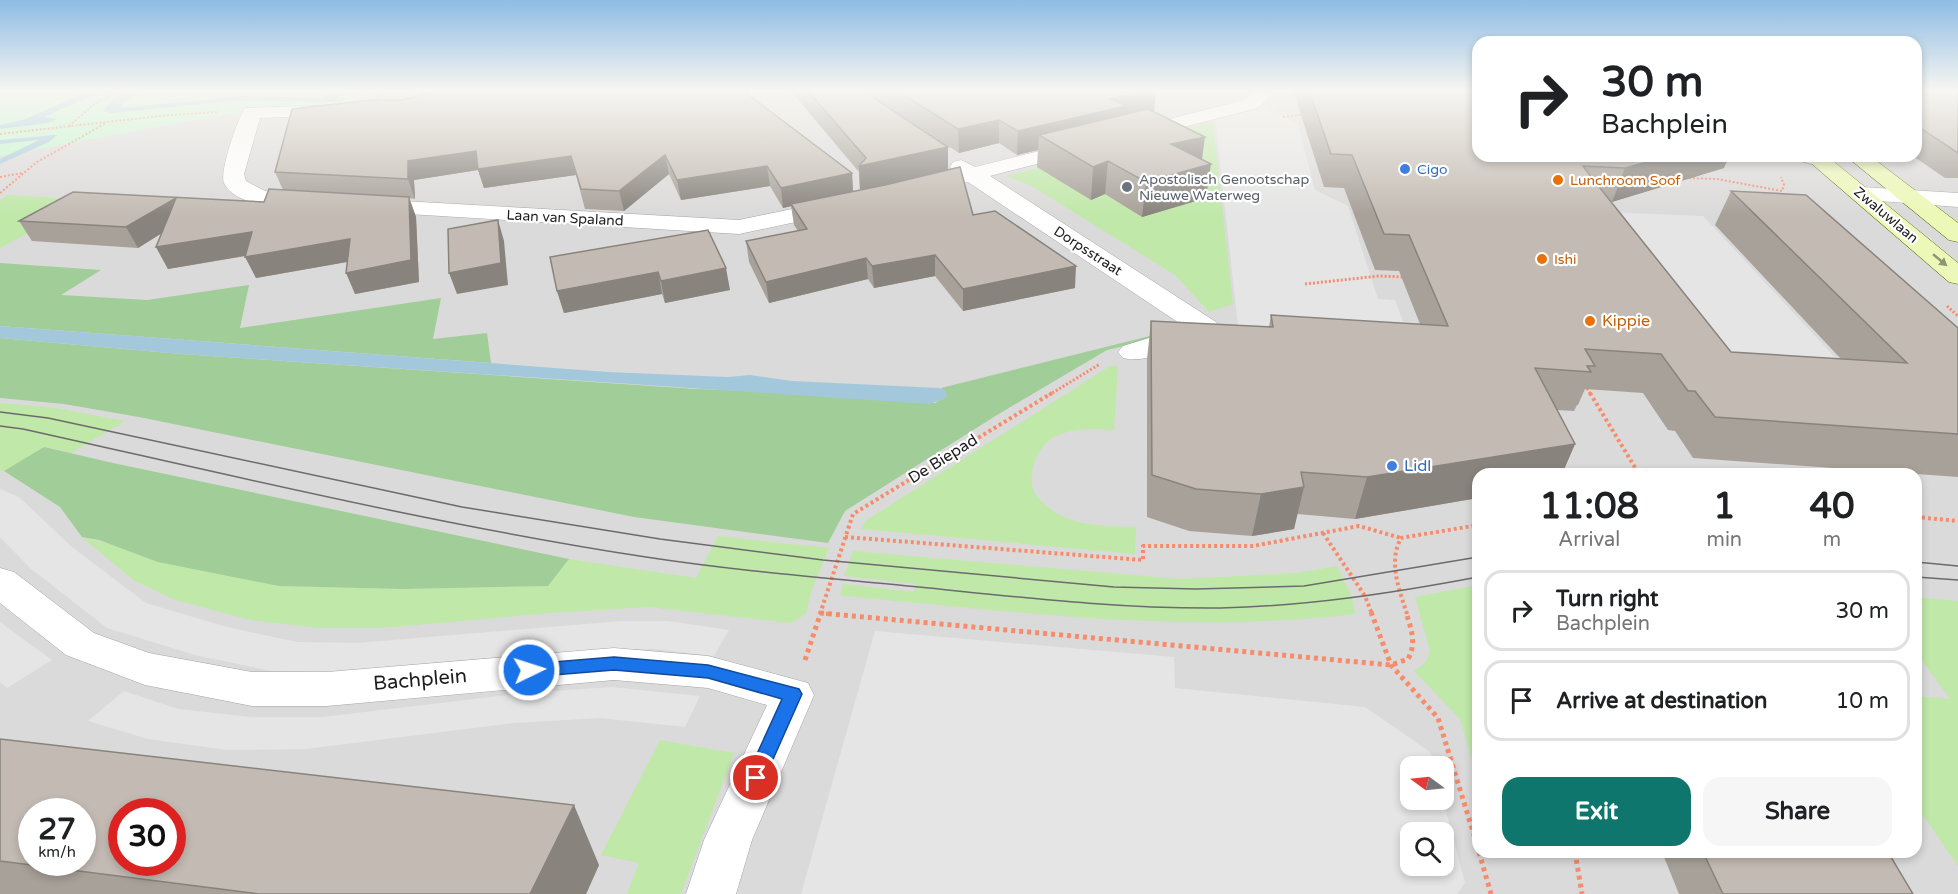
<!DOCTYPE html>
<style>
:root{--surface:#fff;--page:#f6f6f6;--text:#202124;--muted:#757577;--line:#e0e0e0;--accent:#0f766e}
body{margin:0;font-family:"Varela Round",sans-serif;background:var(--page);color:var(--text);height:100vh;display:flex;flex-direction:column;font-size:22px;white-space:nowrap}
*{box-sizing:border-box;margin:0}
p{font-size:20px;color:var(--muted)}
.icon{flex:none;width:33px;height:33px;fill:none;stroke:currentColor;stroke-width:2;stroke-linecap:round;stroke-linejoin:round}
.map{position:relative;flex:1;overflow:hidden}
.side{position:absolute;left:1472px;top:468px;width:450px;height:390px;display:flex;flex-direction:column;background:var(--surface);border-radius:18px;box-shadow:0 3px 9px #0003}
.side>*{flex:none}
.hud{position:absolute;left:1472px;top:36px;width:450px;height:126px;border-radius:18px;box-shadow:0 3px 9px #0003;background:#fff;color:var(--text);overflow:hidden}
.needle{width:39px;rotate:285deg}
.tools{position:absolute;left:1400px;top:756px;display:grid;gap:12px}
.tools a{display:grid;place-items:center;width:54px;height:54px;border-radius:12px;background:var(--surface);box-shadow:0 3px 9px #0003;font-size:30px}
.speed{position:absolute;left:18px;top:798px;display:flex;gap:12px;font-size:30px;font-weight:700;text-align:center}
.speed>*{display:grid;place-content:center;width:78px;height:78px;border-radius:50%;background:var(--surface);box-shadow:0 3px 9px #0003;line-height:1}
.speed small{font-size:15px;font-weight:400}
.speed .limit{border:9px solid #d22;background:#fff;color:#111}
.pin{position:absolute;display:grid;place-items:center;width:51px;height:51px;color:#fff;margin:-26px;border:3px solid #fff;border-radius:50%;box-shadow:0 2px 6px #0007}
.me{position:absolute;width:66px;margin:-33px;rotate:86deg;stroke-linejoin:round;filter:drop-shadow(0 0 4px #0008)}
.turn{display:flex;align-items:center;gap:21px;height:126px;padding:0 30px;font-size:27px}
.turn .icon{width:78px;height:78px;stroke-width:2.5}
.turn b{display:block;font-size:42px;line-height:51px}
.eta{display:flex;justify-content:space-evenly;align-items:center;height:102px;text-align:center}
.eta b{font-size:36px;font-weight:700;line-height:42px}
.button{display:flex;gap:12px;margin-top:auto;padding:12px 30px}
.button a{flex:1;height:69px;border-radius:18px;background:var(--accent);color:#fff;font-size:24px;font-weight:700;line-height:69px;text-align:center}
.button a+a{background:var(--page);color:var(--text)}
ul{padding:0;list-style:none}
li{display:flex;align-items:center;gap:18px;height:81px;margin:0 12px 9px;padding:0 18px;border:3px solid var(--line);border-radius:18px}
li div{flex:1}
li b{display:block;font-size:22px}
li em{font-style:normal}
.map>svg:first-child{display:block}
</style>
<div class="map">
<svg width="1958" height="894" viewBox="0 0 1958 894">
<rect width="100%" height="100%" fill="#eeece3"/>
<path fill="#dbdada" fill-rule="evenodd" d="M0,90H1477L1478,156H1916L1958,90V894H0ZM1478,474H1916V852H1478ZM1410,766H1443V800H1410ZM32,812H82V862H32ZM122,812H172V862H122ZM1410,832H1443V866H1410Z"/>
<g fill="#c0e8a9">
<path d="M1208,122L1213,124L1233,304L1209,312L1175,275L1033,187L1006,176L1138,143Z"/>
<path d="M7,195L89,200L0,248V200Z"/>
<path d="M1110,366H1118L1114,430C1094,429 1069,427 1051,439C1036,450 1026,476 1035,493C1038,499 1049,508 1055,512C1079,527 1108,526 1136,527L1135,554L861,529L865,521Z"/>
<path d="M0,403L56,408L125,421L71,453L44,447L4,471H0Z"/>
<path d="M718,536L829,548L811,592L806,614L790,623L648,607L551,613L382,628H318L250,620L175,600L133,580L82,537L279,586L403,589L548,586L569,559L696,578Z"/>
<path d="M853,551L1179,579L1296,573L1337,566L1352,597L1355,614C1185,635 1013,611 843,596L840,595L843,584L914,592L916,584L844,576Z"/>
<path d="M1477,585H1478L1477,778L1460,719L1414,671L1426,662L1430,651L1415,597Z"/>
<path d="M1916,597L1958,601V866L1916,805V696L1950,699L1916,652Z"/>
<path d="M660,740L734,753L681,894H627L639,863L601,855Z"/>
</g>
<g fill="#a1cd98">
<path d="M0,263L101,270L61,295L147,300L249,285L240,328L441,298L433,339L487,333L491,363L0,326Z"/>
<path d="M1170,331L1175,334L1107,350L997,415L845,511L828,543L634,517L139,417L64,404L0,398V338L181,354L696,389L756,391L935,403L947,396L941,388Z"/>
<path d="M44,447L113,463L569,559L548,586L403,589L279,586L158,562L99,540L82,537L60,507L4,471Z"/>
</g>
<path fill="#c0f8cc" d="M0,90H370L340,107L273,106L0,156Z"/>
<g fill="#e5e5e5" fill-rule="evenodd">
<path d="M1264,104L1298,125L1315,190L1348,206L1378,299L1395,300L1419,364L1241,353L1215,118Z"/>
<path d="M1583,211L1703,216L1871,396L1713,385Z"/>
<path d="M0,489L19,497L72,547L146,603L227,627L297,642L357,643L621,621H668L729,630L714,656L654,649H615L342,673L271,671L195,655L107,628L30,568L0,537Z"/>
<path d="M0,622L52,660L7,688L0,682Z"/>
<path d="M875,631L1174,657L1175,688L1365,707L1430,752L1434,766H1410V800H1443L1465,883L1457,894H801ZM1443,832V866H1410V832Z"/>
<path d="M612,687L700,696L685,727L600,718L514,723L306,749L227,750L148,739L88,721L124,691L178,709L251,717H322L525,693Z"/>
</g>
<g fill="#a4c8db">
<path d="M91,90H104L44,117L57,119L48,123L0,129V125L23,120Z"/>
<path d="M130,90H143L124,102L121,108L242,96L321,98L337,90H348L336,98H347L341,102L232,101L111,113L103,111L112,101Z"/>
<path d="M54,135H57L49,142L0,164V159L39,140L0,144V140Z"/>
<path d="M0,326L608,372L728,377L750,375L792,381L939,388L946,391L947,396L944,399L929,404L181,354L0,338Z"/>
</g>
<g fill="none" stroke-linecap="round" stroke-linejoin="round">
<g stroke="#a4a4a4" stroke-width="2">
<path id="lane" d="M1789,156H1809L1829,163L1823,167L1791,158Z"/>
</g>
<g stroke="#a4a4a4" stroke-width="1">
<g id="street">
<path d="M1255,90H1275L1258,108L1133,140L1126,138L1123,134L1126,130L1244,100Z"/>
<path d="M336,105L343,107L346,111L343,115L260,118L244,174L246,181L265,191L318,197L322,202L318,207C296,212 234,207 224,183C219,172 238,118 245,108Z"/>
<path d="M1080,141L1087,143L1091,147L1087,151L990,176L1216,322L1220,328L1216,334L1203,336L1200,340C1177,347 1146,364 1123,358L1118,352L1123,346L1185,327L968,182L920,194L912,192L909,187L912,182L954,172L950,167L953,162L961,160L975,167Z"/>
<path d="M1862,187L1958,193V207L1854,199L1851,194L1854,189Z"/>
<path d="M367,199L739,220L835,200L843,202L847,207L843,212L739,234L359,211L355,206L359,201Z"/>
<path d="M0,568L14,572L94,633L149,653L252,672H327L614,648L708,656L808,683L814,695L752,840L736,894H686L704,840L767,705L708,688L614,680L327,706H252L145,685L66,655L0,603Z"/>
</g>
</g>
<g stroke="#587206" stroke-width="1">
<g id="secondary">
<path d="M1803,156H1827L1958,263V284L1949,282Z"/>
<path d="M1846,156H1870L1958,223V242L1949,240Z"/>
</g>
</g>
<g stroke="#f78c6b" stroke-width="2" stroke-dasharray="2 2" stroke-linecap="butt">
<path d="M373,101L389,90"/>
<path d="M1283,117L1306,114"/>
<path d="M69,126L93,105L121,90"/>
<path d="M0,134L169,115L217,112"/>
<path d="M0,177L23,173"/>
<path d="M1685,178L1717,179L1782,191L1784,185L1781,177"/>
<path d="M0,193L37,162L106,123"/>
</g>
<g stroke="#f78c6b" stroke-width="3" stroke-dasharray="2 2" stroke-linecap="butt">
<path d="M1305,284L1379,276L1405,277"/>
<path d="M1947,306L1958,316"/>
<path d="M1585,385L1591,395"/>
<path d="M1049,395L1100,364"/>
</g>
<g stroke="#f78c6b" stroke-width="4" stroke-dasharray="3 3" stroke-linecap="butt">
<path d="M1590,393L1639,474"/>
<path d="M1916,517L1958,521"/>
<path d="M1323,533L1365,596L1372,614"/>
<path d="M845,537L1143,560V546H1253L1359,526L1401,538"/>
<path d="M820,613L828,614"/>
<path d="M820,614L853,514L1052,393"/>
<path d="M1407,614C1399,589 1388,562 1401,538L1478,525"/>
</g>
<g stroke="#f78c6b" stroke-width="5" stroke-dasharray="4 4" stroke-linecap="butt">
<path d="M1371,612L1391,665L1438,718L1478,848"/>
<path d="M820,613L1391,665L1408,659C1417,643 1411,629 1406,612"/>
<path d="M805,660L821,612"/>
<path d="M1479,852L1491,894"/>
<path d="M1575,852L1582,894"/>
</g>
<use href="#lane" fill="#fff" fill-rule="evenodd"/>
<use href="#street" fill="#fff" fill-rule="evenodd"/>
<use href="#secondary" fill="#ecf8b7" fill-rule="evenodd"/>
<g stroke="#6b6b6b" stroke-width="1.5">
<path d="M0,412L48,418L462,507L660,539L823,560L1114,587L1196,589L1304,586L1478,557"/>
<path d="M0,426L23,429C230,475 437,525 646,557C737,571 828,578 919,587C1019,597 1120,609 1221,608C1308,606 1393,593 1478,577"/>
<path d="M1916,562L1958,566"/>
<path d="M1916,577L1958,580"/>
</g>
</g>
<g fill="#a8a19a">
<path d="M790,90H862L948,170L973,215L1075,288L963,311L935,276L874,288L868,279L769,303L749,262L746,241L798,231L794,225L791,206L783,208L770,186L681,200L669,174L624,211L585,209L576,175L484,188L478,170L414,180L415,199L409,198L416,217L419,282L355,294L347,262L256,278L246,256L168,269L156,247L162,233L138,248L32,241L19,221L264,202L283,190L275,172L402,100L852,173L853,192L860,190L859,172Z"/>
<path d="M869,90H1156L1154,111H1152L1202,160L1206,198L1142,217L1105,194L1091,200L1037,167L1038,150L1017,155L999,143L959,153L870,95Z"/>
<path d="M1293,90H1478L1724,168L1611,202L1731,352L1841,359L1715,225L1731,191L1958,328V477L1693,458L1675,431L1668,430L1643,393L1585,389L1578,405H1577L1574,411L1557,410L1575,444L1562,474H1478V498L1355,519L1297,514L1294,529L1252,536L1189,531L1147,517V359L1151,321L1269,327L1271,315L1420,324L1399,271L1375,270L1344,188L1324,187Z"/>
<path d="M1916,90H1958V178H1945L1913,156H1916Z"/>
<path d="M708,230L730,290L665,303L662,294L564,313L557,291Z"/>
<path d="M0,739L599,865L586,894H0Z"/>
<path d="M1662,852H1888L1913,894H1679Z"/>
</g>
<g fill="#88837d">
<path d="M1148,90H1156L1154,111L1039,135L1038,150L1017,155L1018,131L1111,99Z"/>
<path d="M999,120V143L959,153L958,129Z"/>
<path d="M1205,137L1201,167L1211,164L1206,198L1142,217L1146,182L1171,144Z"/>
<path d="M948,147V171L860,191L859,166Z"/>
<path d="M476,151L571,156L576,175L484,188L478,170L414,180L415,199L408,179V161Z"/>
<path d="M665,155L669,174L624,211L619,191Z"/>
<path d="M1668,156H1729L1724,168L1612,202L1625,168Z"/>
<path d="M1108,161L1105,194L1091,200L1093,167Z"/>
<path d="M767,166L770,186L681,200L677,180Z"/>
<path d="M852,173L853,192L783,208L781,188Z"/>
<path d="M1592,178L1579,212V182Z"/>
<path d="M409,197L416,217L419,282L355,294L346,273Z"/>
<path d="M176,198L186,218L138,248L126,227Z"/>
<path d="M498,220L504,241L508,285L457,294L449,273Z"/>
<path d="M252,232L261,253L168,269L156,247Z"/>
<path d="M350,239L358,260L256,278L245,257Z"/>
<path d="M935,255V276L874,288L872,266Z"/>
<path d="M866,258L868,279L769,303L766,282Z"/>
<path d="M1076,266L1075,288L963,311V289Z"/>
<path d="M726,268L730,290L665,303L661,281Z"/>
<path d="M658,272L662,294L564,313L557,291Z"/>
<path d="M1575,444L1562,474H1478V498L1355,519L1367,477Z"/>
<path d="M1304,487L1294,529L1252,536L1261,494Z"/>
<path d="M574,805L599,865L586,894H530Z"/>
</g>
<g fill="#c3bbb3" stroke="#88837d" stroke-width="1.5" fill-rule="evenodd">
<path d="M443,90H742L852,173L781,188L767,166L677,180L665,155L619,191L581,189L571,156L478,169L476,151L408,161V179L275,172L292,109L372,100H402Z"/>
<path d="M807,90H862L948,147L859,166L866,158Z"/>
<path d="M896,90H1148L1111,99L1126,106L1018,131L999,120L958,129Z"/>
<path d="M1309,90H1478V156H1668L1625,168L1583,166L1592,178L1579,182L1596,183L1731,352L1907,363L1731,191L1806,195L1958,328V434L1715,417L1695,391H1688L1661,354L1585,349L1595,366H1587L1591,372L1535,368L1575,444L1367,477L1301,472L1304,487L1261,494L1196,489L1152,475L1151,321L1273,327L1271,315L1448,326L1409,235L1384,234L1352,155L1331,154Z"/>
<path d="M1916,90H1958V153L1916,125Z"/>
<path d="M1148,109L1205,137L1171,144L1211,164L1146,182L1108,161L1093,167L1039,135Z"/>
<path d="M960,167L973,215L995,211L1076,266L963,289L935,255L872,266L866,258L766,282L746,241L807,229L791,204L885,185Z"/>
<path d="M269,189L409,197L411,260L346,273L350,239L245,257L252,232L156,247L176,198L126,227L19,221L73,192L264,202Z"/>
<path d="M498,220L501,263L449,273L448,229Z"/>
<path d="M708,230L726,268L661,281L658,272L557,291L550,257Z"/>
<path d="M0,739L574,805L530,894H259L0,861ZM32,812H82V862H32ZM122,812H172V862H122Z"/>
<path d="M1703,852H1888L1913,894H1723Z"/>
</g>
<defs><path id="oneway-solid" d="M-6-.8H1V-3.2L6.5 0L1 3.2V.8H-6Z" transform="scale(1.5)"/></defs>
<use fill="#8f9572" href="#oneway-solid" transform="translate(1940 260) rotate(40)"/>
<linearGradient id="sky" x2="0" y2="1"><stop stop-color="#8dbce3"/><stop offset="0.42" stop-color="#f7f6f2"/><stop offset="1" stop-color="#f7f6f2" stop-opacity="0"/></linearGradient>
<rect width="1958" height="215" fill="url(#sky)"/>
<path fill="#1a73e8" stroke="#114b97" stroke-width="1.5" d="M614,657L708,665L799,689L802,694L762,784L756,786L749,784L746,778L782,699L708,678L614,670L529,677L523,675L520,670L523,666L529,664Z"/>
<g fill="#3f7fe0" stroke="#fff" stroke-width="2">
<circle cx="1405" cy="169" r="6"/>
<circle cx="1392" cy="466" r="6"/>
</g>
<g fill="#e8710a" stroke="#fff" stroke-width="2">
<circle cx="1558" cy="180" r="6"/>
<circle cx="1542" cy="259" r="6"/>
<circle cx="1590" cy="321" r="6"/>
</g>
<circle fill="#6b7280" stroke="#fff" stroke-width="2" cx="1127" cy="187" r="6"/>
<g text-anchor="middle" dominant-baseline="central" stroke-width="4.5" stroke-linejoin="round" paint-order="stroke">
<g font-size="14" fill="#366cbe" stroke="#fff" text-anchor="start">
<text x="1417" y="169">Cigo</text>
</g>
<g font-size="14" fill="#5b616d" stroke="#fff" text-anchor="start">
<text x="1139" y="179">Apostolisch Genootschap<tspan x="1139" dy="16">Nieuwe Waterweg</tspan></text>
</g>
<g font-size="14" fill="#c56008" stroke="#fff" text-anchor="start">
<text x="1570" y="180">Lunchroom Soof</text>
<text x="1554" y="259">Ishi</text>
</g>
<g font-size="14" fill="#1d1d1d" stroke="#fff">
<text transform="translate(1886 215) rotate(40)">Zwaluwlaan</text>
<text transform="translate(565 218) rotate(3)">Laan van Spaland</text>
<text transform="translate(1088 251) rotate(33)">Dorpsstraat</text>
</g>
<g font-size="16" fill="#c56008" stroke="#fff" text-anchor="start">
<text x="1602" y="321">Kippie</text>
</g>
<g font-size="16" fill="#1d1d1d" stroke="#fff">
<text transform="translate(943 459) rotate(-32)">De Biepad</text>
</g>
<g font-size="16" fill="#366cbe" stroke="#fff" text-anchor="start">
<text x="1404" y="466">Lidl</text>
</g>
<g font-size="20" fill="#1d1d1d" stroke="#fff">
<text transform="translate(420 680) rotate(-5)">Bachplein</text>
</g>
</g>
</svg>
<div class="tools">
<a><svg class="needle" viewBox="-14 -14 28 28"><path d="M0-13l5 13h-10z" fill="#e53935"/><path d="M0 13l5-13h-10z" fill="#757577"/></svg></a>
<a><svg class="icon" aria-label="search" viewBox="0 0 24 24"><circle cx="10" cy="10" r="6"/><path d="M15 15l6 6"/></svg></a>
</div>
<div class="speed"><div>27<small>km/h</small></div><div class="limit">30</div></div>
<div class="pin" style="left:756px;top:778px;background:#d93025"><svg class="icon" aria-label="arrive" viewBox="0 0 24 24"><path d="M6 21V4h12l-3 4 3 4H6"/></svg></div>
<svg class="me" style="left:529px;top:670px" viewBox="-20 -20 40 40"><circle r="17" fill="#1a73e8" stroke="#fff" stroke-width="3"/><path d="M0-11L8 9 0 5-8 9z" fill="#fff"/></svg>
<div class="hud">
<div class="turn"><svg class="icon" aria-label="right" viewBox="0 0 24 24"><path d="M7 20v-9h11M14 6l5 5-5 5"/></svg><div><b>30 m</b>Bachplein</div></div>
</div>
<section class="side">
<div class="eta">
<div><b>11:08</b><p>Arrival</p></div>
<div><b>1</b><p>min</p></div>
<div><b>40</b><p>m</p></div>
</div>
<ul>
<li><svg class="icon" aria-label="right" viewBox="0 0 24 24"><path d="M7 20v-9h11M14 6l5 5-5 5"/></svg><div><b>Turn right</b><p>Bachplein</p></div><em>30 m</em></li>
<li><svg class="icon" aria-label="arrive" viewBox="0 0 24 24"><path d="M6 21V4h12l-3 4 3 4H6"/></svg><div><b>Arrive at destination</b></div><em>10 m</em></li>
</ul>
<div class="button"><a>Exit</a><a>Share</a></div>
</section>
</div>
